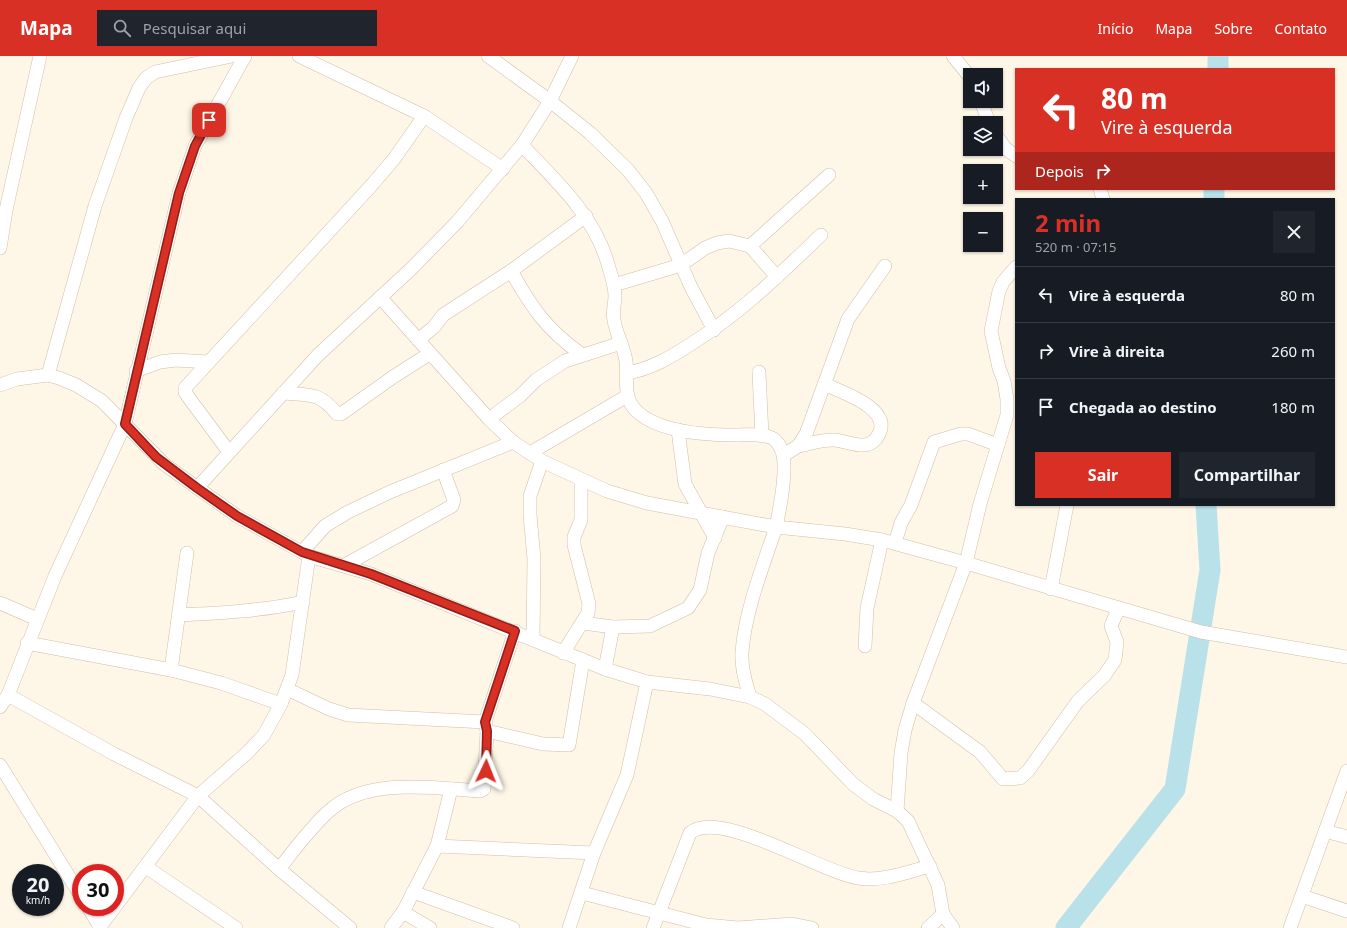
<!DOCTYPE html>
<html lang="pt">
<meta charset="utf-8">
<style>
:root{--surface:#171b24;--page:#20242c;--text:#f1f3f6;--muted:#9ea1a6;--line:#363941;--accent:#d93025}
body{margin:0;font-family:"Noto Sans",sans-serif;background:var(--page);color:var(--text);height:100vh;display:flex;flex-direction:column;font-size:15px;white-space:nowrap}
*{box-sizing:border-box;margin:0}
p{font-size:13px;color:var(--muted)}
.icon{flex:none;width:22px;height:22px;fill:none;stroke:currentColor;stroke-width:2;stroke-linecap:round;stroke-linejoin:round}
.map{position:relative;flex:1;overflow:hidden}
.details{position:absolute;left:1015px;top:142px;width:320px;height:308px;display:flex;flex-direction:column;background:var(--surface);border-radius:0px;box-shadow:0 1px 3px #0004}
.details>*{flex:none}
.hud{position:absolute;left:1015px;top:12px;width:320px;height:122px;border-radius:0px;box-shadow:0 1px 3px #0004;background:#d93025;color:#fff;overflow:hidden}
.buttons{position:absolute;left:963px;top:12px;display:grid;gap:8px}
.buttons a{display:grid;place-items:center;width:40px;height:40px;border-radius:0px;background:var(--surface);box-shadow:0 1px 3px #0004;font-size:20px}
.speed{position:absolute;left:12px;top:808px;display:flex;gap:8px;font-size:20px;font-weight:700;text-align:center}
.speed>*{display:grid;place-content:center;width:52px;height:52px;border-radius:50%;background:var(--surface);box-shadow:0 1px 3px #0004;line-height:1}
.speed small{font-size:10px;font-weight:400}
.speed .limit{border:6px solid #d22;background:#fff;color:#111}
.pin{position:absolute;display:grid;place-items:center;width:34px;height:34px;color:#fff;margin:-17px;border-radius:8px;box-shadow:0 2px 6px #0006}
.me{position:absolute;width:44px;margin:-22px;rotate:2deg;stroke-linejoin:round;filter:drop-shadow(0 0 3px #0008)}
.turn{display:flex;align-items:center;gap:14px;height:84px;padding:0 20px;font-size:18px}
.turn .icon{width:52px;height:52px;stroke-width:2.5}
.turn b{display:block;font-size:28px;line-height:34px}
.then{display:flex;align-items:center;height:38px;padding:0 20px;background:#0003;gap:8px;font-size:15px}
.round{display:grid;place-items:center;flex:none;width:42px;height:42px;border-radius:0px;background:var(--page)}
.head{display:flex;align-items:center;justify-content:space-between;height:68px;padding:0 20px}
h1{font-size:24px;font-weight:700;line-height:30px;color:var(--accent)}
.button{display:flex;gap:8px;margin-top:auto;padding:8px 20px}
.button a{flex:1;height:46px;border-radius:0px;background:var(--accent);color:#fff;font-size:16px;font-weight:700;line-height:46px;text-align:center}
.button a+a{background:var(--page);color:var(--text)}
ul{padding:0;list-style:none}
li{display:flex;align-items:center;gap:12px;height:56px;padding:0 20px;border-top:1px solid var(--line)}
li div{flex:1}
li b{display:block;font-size:15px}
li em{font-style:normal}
header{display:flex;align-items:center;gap:24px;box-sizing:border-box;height:56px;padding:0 20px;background:var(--accent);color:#fff}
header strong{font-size:19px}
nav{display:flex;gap:22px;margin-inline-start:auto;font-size:14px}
.search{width:280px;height:36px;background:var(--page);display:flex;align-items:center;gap:10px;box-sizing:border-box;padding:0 14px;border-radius:0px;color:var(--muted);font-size:15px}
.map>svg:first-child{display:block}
</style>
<header>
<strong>Mapa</strong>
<div class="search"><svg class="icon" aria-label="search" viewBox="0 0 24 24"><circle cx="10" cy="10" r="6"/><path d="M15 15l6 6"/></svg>Pesquisar aqui</div>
<nav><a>Início</a><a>Mapa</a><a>Sobre</a><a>Contato</a></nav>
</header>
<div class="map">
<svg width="1347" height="872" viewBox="0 0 1347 872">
<rect width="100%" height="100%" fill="#fef6e6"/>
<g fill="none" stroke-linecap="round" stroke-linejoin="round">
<g stroke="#b8e1ea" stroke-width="21">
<path d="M1218,13V0"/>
<path d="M1214,143V133"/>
<path d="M1066,872L1175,733L1210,514L1206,449"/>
</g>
<g stroke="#d2beaa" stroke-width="14">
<g id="minor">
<path d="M299,0L424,60"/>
<path d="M488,0L550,45L590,77L628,114L646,137L662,165L691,231L714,274"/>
<path d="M953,0L970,21"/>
<path d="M981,45L989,67"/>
<path d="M996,79L1005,92L1016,100"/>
<path d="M1100,133L1103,143"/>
<path d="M0,192L6,154L40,0"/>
<path d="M511,215C532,252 546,273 581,298"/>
<path d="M777,221L750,190L829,119"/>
<path d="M614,229L681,209L705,192L717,187L729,185L750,190"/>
<path d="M380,241L489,363L513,386L542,405L607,435L647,447L776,471C780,452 787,418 783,399C782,393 777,384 772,382C762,377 746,379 736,379C706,379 653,376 633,351C623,338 628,320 626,305C624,291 616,278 614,264C612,256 615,248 615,240C615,228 610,216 607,205C593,158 554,123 522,89"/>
<path d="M418,284L434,271L443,259L511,215L586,160"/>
<path d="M136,315L160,306L176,304L208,306"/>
<path d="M759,316L762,380"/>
<path d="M627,317C651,313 671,301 691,288C741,257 779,219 821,179"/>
<path d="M48,319L95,150L126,62L139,32L146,22L155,16L232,0"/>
<path d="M0,329L17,323L48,319L59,322L76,329L102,345L164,408L237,460L309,500L371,518L605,613L647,626L710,633L750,641L765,648L805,678L853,728L873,743L897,755L908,765L938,829L943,858L953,872"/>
<path d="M283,337C309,339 320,336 337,358H341L393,321L429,298"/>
<path d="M489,363L520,340L536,324L565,305L621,287"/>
<path d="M678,374L685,428L715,482"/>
<path d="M798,390C810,388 822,383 835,384C845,385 855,390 865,389C872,388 876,384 879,378C892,352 841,336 824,328"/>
<path d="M229,396L189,342L185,336V332L370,131L394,103L424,60L503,113"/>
<path d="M530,397L627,340"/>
<path d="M784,399L798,390L806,378L848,263L885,210"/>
<path d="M197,432L318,299L411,213L458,165L522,89L550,45L572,0"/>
<path d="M895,487L901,467L911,449L934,386L961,378H968L998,389"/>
<path d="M302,496L325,470L348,456L390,436L513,386"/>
<path d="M345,509L452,450L454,444L443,414"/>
<path d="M1051,533L1067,449"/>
<path d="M0,547L37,563"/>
<path d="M178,559C220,557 262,555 303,546"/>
<path d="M583,567L613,571L650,570L688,552L700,534L708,497L723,461"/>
<path d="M533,583L534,503L530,459V440L542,405"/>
<path d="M27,587L171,614L221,627L281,648"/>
<path d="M865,590L867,552L882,484"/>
<path d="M563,597L588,557L589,548L574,489V481L581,464V424"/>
<path d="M605,613L613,571"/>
<path d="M171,614L187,497"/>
<path d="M287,633L329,653L348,659L485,666"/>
<path d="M8,639L114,698L198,740L279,813L350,872"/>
<path d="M750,641C746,627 741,612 742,596C745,555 763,510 776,471L845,478L882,484L966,507L1201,576L1347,601"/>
<path d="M913,647L980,696L1003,723L1020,722L1028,715L1078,645L1104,620L1115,604L1117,586L1111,570L1118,553"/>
<path d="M0,651L8,639L55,520L125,368L179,137L195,90L245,0"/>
<path d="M487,675L543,688L569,689L583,604"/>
<path d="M0,709L81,840"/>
<path d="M897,755L901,697L905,674L913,647L966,507L980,448L1007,359V343L1004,325L999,312L991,275L999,235L1003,226L1016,211"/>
<path d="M1325,775L1347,781"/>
<path d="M437,790L594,797"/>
<path d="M146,811L236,872"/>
<path d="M279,813C295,793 310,772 329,755C367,721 433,732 480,735L484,733L487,675L485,666L515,575"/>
<path d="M413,836L513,872"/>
<path d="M582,837L706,869L738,872L792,868L812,872"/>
<path d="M1302,840L1347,855"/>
<path d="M88,851L100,871"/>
<path d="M403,856L430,872"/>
<path d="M99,872L198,740L247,697L264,679L281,648L292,619L309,500"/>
<path d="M391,872L403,856L437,790L451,733"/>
<path d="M569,872L594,797L627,719L647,626"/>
<path d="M653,872L690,777C720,752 820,816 858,822C882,826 907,816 930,810"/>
<path d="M928,872L943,858"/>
<path d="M1290,872L1347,715"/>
</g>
</g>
<use href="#minor" stroke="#fff" stroke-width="13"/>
</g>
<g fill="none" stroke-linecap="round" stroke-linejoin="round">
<g stroke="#8d1f18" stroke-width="10">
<path id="route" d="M209,64L195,90L179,137L125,368L156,401L197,432L237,460L302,496L371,518L515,575L485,666L487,675L486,715"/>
</g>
<use href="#route" stroke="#d93025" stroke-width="7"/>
</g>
</svg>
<div class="buttons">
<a><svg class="icon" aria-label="sound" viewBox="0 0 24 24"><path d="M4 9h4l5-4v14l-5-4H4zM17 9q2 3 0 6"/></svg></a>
<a><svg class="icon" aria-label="layers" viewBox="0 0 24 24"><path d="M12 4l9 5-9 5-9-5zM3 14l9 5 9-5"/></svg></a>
<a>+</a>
<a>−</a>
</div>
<div class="speed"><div>20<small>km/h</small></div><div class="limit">30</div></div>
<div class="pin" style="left:209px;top:64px;background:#d93025"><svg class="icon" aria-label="arrive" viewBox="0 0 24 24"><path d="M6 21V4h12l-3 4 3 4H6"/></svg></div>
<svg class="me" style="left:486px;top:715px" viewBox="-20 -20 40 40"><path d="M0-17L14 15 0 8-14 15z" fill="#d93025" stroke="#fff" stroke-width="4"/></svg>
<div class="hud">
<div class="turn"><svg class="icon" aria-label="left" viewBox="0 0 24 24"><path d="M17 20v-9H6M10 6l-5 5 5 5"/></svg><div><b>80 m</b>Vire à esquerda</div></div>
<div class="then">Depois<svg class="icon" aria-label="right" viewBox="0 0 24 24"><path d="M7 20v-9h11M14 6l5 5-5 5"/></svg></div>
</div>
<section class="details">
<div class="head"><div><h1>2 min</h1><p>520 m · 07:15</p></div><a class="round"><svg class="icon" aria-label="close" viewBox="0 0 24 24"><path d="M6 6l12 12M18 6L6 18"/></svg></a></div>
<ul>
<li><svg class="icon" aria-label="left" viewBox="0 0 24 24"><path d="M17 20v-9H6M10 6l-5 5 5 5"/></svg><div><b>Vire à esquerda</b></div><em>80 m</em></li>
<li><svg class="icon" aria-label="right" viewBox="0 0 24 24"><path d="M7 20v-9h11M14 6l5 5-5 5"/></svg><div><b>Vire à direita</b></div><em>260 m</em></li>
<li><svg class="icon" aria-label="arrive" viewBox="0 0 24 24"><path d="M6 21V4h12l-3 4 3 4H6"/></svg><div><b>Chegada ao destino</b></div><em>180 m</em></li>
</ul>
<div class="button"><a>Sair</a><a>Compartilhar</a></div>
</section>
</div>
